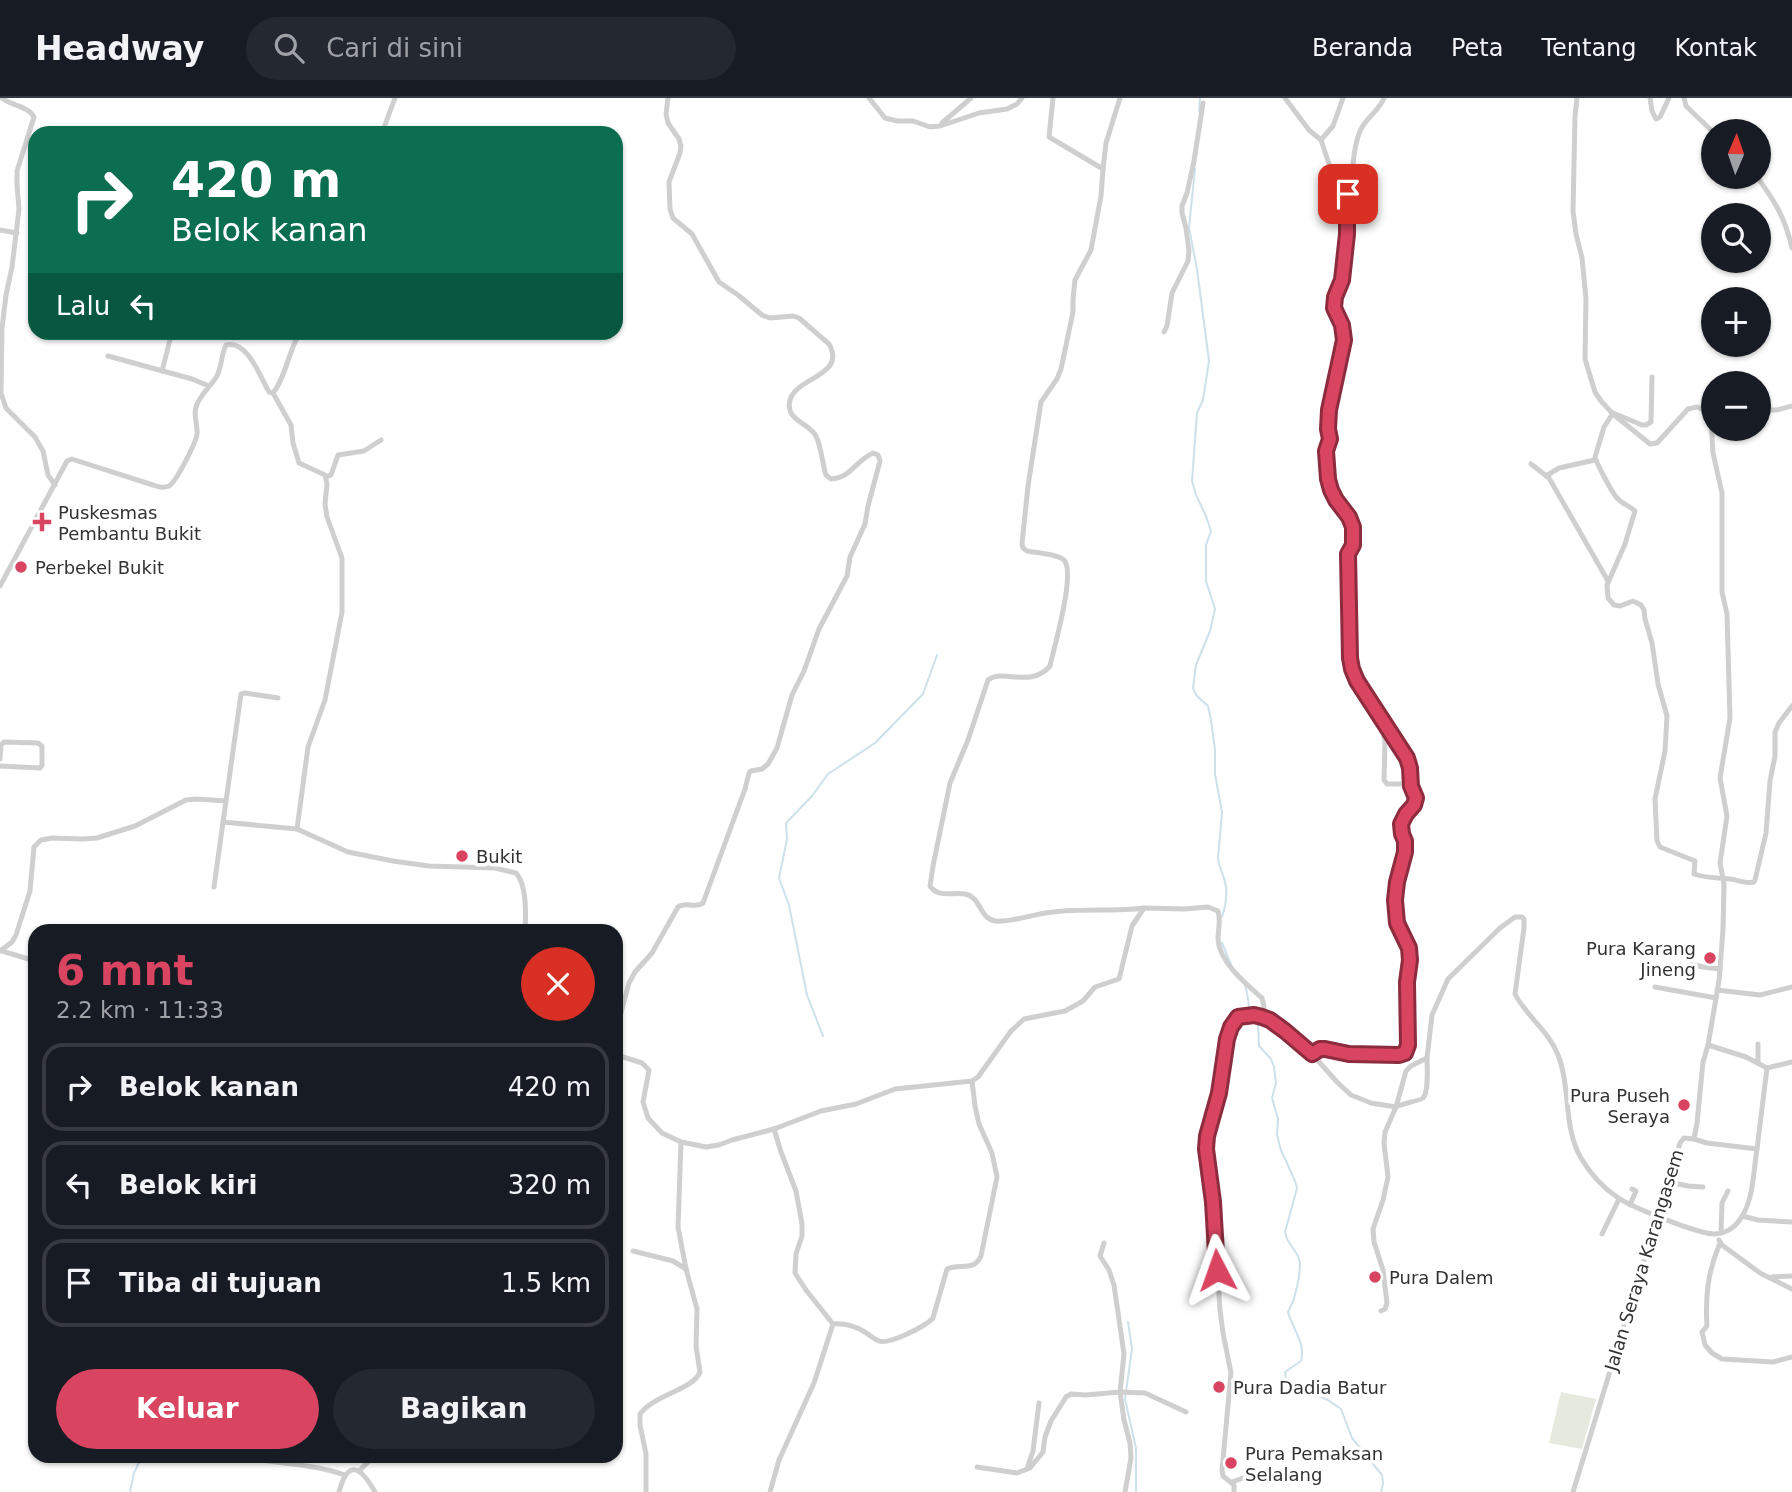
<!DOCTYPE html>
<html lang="id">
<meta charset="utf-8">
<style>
:root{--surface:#171b24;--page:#242831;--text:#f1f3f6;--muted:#9ea1a6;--line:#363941;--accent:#d94460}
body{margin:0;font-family:"DejaVu Sans",sans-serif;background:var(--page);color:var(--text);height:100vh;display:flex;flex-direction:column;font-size:26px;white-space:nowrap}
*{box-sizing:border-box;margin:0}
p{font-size:23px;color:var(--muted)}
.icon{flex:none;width:38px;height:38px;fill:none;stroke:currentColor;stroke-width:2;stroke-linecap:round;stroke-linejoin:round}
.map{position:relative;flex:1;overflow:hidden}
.sheet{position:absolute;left:28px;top:826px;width:595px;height:539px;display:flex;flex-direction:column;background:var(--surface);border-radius:21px;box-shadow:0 2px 5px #0004}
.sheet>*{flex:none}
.top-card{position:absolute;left:28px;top:28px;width:595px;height:214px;border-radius:21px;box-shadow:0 2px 5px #0004;background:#0b6e4f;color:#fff;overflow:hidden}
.needle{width:46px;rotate:2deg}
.buttons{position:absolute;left:1701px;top:21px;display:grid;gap:14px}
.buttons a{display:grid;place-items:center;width:70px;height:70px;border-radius:50%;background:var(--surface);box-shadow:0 2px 5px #0004;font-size:35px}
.pin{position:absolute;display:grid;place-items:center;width:60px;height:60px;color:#fff;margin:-30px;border-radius:14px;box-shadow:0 4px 10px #0006}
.me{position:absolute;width:77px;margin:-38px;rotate:356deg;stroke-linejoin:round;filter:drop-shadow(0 0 5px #0008)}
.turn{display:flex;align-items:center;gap:24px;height:147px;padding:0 28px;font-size:32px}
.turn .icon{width:91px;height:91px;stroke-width:2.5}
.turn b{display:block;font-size:49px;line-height:60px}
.then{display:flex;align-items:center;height:66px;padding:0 28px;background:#0003;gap:14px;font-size:26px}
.round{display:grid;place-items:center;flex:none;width:74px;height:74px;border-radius:37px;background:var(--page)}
.head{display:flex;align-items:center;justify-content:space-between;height:119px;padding:0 28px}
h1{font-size:42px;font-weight:700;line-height:52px;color:var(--accent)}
.button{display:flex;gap:14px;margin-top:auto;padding:14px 28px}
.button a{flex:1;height:80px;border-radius:42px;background:var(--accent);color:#fff;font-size:28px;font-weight:700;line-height:80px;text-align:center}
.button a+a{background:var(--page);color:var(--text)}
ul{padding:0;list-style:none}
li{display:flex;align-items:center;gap:21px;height:88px;margin:0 14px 10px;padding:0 14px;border:4px solid var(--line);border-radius:21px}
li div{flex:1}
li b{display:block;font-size:26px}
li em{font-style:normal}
header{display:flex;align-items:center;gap:42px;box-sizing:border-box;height:98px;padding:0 35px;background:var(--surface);border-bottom:2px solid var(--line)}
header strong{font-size:33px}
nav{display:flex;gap:38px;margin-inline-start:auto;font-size:24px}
.search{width:490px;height:63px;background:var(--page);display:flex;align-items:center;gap:18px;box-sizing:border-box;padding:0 24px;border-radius:38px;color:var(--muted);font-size:26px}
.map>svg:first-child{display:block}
</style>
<header>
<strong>Headway</strong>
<div class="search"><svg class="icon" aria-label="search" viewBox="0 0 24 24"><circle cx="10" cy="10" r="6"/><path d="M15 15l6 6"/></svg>Cari di sini</div>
<nav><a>Beranda</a><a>Peta</a><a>Tentang</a><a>Kontak</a></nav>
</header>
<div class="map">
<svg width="1792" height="1394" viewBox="0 0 1792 1394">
<rect width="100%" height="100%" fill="#fff"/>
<path fill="#e6eade" d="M1561,1294L1596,1301L1582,1351L1549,1345Z"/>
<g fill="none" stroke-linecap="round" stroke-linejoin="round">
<g stroke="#cce1e9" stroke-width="2">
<path d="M1199,13L1200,0"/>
<path d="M1195,71L1189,130L1197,171L1209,263L1203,302L1197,315L1192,383L1196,397L1206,418L1211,433L1206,447V483L1215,511L1210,533L1196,567L1193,590L1196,597L1208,608L1211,622L1215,652V676L1222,714L1218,760C1219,769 1223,775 1225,784C1228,796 1226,807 1222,819"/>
<path d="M1222,845L1232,869"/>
<path d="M1245,888C1249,897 1247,908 1252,916"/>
<path d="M1255,921L1258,925L1259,948L1271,961L1274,969L1276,985L1272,1000L1278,1021L1277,1037L1281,1052L1295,1083L1297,1090L1285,1134L1287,1141L1298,1158L1300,1165L1299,1180L1294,1201L1288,1214C1292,1230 1306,1245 1301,1263L1285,1274L1286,1281L1299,1290L1328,1302L1341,1311L1352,1340L1382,1377L1383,1385L1381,1394"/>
<path d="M823,938L807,897L789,807L779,780L787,741L786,725L812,698L828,676L875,645L923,596L937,557"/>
<path d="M1128,1224L1132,1251L1125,1301L1136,1350V1394"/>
<path d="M130,1394L134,1375L142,1358"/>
</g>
<g stroke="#cfcfcf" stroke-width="5">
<path d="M2,0C12,8 28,8 34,19L17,73V87L19,111L12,169L6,197L2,230L1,295L6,310L35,339L43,353L48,377L55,387"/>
<path d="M869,0L885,20L897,23H913L930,29L940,28L979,15L1007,11L1017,6L1022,0"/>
<path d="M1053,0L1049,39L1103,71L1106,45L1120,0"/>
<path d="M1285,0L1309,32L1321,42L1338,93L1342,100L1348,96L1350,92C1353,74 1353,47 1361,31C1367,19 1378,14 1384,0"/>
<path d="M1577,0L1575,18L1573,113L1576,136L1582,160L1586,201L1585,261L1595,294L1601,303L1613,316L1650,346L1657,345L1688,311L1697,309L1704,312L1711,324L1713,355L1722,395V494L1727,516L1730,620L1720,680L1727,718L1720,765L1724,786L1723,832L1719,883L1708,947L1703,964L1697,1025L1694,1041"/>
<path d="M1650,0L1652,13L1656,21L1660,19L1669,0"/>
<path d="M1684,0L1686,8L1713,34"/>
<path d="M942,25L971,0"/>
<path d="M382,35L395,0"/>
<path d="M1321,42L1333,28L1343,0"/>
<path d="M1103,71L1101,98L1091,152L1075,182L1073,201V214L1061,271L1057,281L1041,304L1028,388L1022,446L1023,450L1027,453C1036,455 1058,456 1064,462C1076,475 1054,549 1050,568C1030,591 1003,570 988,582L968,642L950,685L933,768L930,788C938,800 952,794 965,796C981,799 979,820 995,823C1010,825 1037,815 1053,814C1084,810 1114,814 1144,810"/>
<path d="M1757,79C1775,103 1785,120 1792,150"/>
<path d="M1342,100L1347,125V136L1342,182L1335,199L1334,206L1335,213L1342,227L1344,242L1329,312L1328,331L1330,341L1326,353L1328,381L1332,395L1347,415L1353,429V447L1348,456L1351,568L1357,583L1373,606L1381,622L1385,644L1384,682L1387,686H1411"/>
<path d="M0,132L17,135"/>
<path d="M1164,234L1167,228L1172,195L1188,163L1189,153L1186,130L1182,115V108L1187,95L1194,63L1203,5"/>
<path d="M108,258L192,281L209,288"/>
<path d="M162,273L172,234"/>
<path d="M1652,279L1651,324L1646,327H1642L1613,315L1604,329L1595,359C1598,368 1611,393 1617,400C1622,406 1630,408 1635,413L1625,446L1607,487L1608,500L1614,507L1620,508L1633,503L1641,507L1644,512L1645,521L1652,545L1658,586L1667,618L1665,653L1655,701L1657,743L1660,749L1695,763L1694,776C1706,780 1718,780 1730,781C1739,782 1745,786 1754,784L1755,782L1766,735L1770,683L1775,658V634L1779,625L1792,608"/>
<path d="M273,295L291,327L293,345L299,365L325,377L327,386L325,406L327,419L342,460V514L325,602L308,649L297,731"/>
<path d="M1759,312H1777L1792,308"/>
<path d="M1531,366L1549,380L1608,483"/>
<path d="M1546,378L1559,370L1595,362"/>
<path d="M326,379L331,377L338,357L364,353L381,342"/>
<path d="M0,488L67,363L72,361L78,363L153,387C158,389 164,390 169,388C176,384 196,345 197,336C198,327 193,318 196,309C199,298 211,288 217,278C222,268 221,257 226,247C248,242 260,279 269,294L273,295C285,281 289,252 300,234"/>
<path d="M0,661L1,647L4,644L38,645L42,648V667L40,670L0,668"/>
<path d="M226,703L241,596L245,595L278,600"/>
<path d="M214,789L223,724"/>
<path d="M0,853L12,844L16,837L30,793L34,749L41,742L52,740L83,741L97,740L135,728L186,702L197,701L226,703L223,724L297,731L348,754L393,763L429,768L495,770L516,775C527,787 526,817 525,833"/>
<path d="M2,853L35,863"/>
<path d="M1691,866L1703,869L1720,871"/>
<path d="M1655,889L1716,900"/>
<path d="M1717,892L1760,897L1792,889"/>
<path d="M616,933L629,885L635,874L652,855L678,809C686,803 695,811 703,805L745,691L749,675L751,673L762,671L768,666L777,650L792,597L804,573L819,531L847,478L850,459L865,426L868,408L880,363L878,357L873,355C855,363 851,380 831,381L826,377C822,366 821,343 814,335C805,324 785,321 790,302C796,279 847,278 829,246L799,220L793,218L770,220L762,217L738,197L719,184L692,136L673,120L670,111L669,84L680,55L681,48L679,41L668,25L666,16L668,0"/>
<path d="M616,940L620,958L642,965L649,972L643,1004L648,1020L662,1035L681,1044L706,1049L719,1047L732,1042L774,1031L821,1013L856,1006L895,991L972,983L978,979L1011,933L1024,921L1065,913L1083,903L1095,889L1119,881L1132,828L1144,810L1185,811L1208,809L1218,813C1221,823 1218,832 1218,841C1219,864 1246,886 1262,900L1264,908L1262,919"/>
<path d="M1708,947L1746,959L1767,970L1792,964"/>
<path d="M1312,956L1320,951H1325L1349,956L1399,957L1405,955L1408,950L1407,884L1409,866V850L1397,826L1395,802L1397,784L1405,754V743L1401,733V726L1405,718L1414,707L1416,700L1411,688L1408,663L1383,625"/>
<path d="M1758,964V946"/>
<path d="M1669,1084L1688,1088L1703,1089"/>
<path d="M1630,1107L1636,1093L1632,1091"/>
<path d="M1742,1118L1758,1122L1792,1124"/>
<path d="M1721,1135L1722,1105L1728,1093"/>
<path d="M1602,1136L1619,1101"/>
<path d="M1719,1142L1722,1147L1760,1175L1792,1191"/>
<path d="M1104,1145L1100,1158L1109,1172L1114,1187L1124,1256L1120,1294L1124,1322L1130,1345L1131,1360L1125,1394"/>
<path d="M1720,1145C1708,1173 1705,1198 1707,1228L1702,1234L1705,1247L1712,1255L1722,1261L1773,1264L1792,1259"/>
<path d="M633,1153L673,1163L686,1171"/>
<path d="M1772,1179L1792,1178"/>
<path d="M1381,1213L1385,1211L1387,1205L1383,1172L1374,1144L1373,1131L1383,1102L1388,1079L1384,1045L1385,1034L1396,1009C1401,1006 1422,1002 1423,1000C1429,994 1427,968 1427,960"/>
<path d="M833,1226C845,1225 855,1228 865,1234C869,1237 874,1241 879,1243C889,1247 926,1228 933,1220L947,1171C960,1165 974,1174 981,1158L997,1079L992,1055L979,1026L975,1008L972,983"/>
<path d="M238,1358C273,1366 311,1365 345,1377"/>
<path d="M977,1369L1017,1375L1030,1370L1043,1354L1045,1339L1051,1323L1066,1299L1071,1296L1086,1297L1120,1294L1145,1295L1186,1314"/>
<path d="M1027,1371L1033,1353L1039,1305"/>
<path d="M359,1373L374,1358"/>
<path d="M1232,1384L1243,1380H1259"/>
<path d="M339,1394C348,1360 361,1369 375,1394"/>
<path d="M646,1394V1356L640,1327V1316C655,1296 693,1292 700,1274L696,1248L697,1211L686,1171L678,1129L681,1044"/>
<path d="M770,1394L779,1362L814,1285L833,1226L806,1192L795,1175L796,1156L802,1138V1126L796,1093L781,1054L774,1031"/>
<path d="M1234,1394V1387L1223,1378L1222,1372L1231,1275L1223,1235L1220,1212L1213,1104L1206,1051L1207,1038L1219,995L1227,941L1233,925L1238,919L1254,917L1270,922L1312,956L1337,984L1351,997L1371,1005L1396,1009L1406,973L1411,968L1427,960L1432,917L1448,881L1500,830L1515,819H1522L1524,821V830L1515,896C1526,918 1549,933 1558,957C1571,990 1563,1030 1581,1060C1590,1075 1602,1089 1617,1099C1631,1109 1700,1137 1716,1136C1725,1135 1734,1130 1739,1123C1754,1103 1753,1075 1757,1051"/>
<path d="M1573,1394L1680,1045L1684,1040L1694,1041L1707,1045L1757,1051L1767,970"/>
</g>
</g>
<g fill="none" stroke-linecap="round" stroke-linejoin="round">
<g stroke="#8d2c3e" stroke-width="18">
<path id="route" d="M1217,1172L1213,1104L1206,1051L1207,1038L1219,995L1227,941L1231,929L1238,919L1254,917L1262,919L1270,922L1285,933L1312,956L1320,951H1325L1349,956L1399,957L1405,955L1408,947L1407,884L1410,862L1409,850L1397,825L1395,802L1397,784L1405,754V743L1402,736L1401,726L1406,716L1414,707L1416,700L1411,688L1410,670L1407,660L1357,583L1352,571L1350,560L1348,456L1353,447V429L1349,419L1336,402L1331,392L1328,381L1326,353L1330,341L1328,331L1329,312L1344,242L1342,227L1334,210L1335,199L1342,182L1347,136V125L1342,100L1348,96"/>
</g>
<use href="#route" stroke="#d94460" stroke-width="12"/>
</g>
<g fill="#d94460" stroke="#fff" stroke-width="2.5">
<path d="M38.5 413.5h7v7h7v7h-7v7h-7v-7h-7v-7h7z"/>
<circle cx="21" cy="469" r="7"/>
<circle cx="462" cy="758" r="7"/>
<circle cx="1710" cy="860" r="7"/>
<circle cx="1684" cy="1007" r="7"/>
<circle cx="1375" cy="1179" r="7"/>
<circle cx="1219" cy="1289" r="7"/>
<circle cx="1231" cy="1365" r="7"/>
</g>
<g text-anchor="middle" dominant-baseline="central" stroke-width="7" stroke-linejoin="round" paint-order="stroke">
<g font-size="18" fill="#323232" stroke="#fff" text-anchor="start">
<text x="58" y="414">Puskesmas<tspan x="58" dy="21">Pembantu Bukit</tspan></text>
<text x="35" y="469">Perbekel Bukit</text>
<text x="476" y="758">Bukit</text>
<text x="1696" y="850" text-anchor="end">Pura Karang<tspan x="1696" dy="21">Jineng</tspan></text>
<text x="1670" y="997" text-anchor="end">Pura Puseh<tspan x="1670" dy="21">Seraya</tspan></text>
<text x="1389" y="1179">Pura Dalem</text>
<text x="1233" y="1289">Pura Dadia Batur</text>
<text x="1245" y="1355">Pura Pemaksan<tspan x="1245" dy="21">Selalang</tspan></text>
</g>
<g font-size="18" fill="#323232" stroke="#fff">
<text transform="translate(1644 1162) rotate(-73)">Jalan Seraya Karangasem</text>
</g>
</g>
</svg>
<div class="buttons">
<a><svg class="needle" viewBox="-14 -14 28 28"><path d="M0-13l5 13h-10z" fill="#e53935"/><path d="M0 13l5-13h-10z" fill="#9ea1a6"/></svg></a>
<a><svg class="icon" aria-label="search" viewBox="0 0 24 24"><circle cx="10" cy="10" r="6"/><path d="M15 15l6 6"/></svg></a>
<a>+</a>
<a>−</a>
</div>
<div class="pin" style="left:1348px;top:96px;background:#d93025"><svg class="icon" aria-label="arrive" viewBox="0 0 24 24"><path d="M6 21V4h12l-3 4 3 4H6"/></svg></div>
<svg class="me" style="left:1217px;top:1172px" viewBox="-20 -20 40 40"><path d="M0-17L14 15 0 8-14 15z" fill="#d94460" stroke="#fff" stroke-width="4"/></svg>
<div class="top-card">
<div class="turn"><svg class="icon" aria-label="right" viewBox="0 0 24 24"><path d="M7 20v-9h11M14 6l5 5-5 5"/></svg><div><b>420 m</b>Belok kanan</div></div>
<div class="then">Lalu<svg class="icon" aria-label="left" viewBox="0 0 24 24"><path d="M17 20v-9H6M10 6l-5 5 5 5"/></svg></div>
</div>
<section class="sheet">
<div class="head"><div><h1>6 mnt</h1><p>2.2 km · 11:33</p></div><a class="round" style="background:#d93025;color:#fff"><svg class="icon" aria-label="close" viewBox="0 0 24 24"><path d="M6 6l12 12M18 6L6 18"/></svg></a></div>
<ul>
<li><svg class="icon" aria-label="right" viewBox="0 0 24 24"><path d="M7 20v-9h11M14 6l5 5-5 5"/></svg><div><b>Belok kanan</b></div><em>420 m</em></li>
<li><svg class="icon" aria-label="left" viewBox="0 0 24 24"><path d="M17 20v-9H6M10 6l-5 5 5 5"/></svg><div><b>Belok kiri</b></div><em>320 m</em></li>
<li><svg class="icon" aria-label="arrive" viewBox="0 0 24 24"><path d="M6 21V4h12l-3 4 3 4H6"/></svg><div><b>Tiba di tujuan</b></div><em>1.5 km</em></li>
</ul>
<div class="button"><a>Keluar</a><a>Bagikan</a></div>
</section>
</div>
